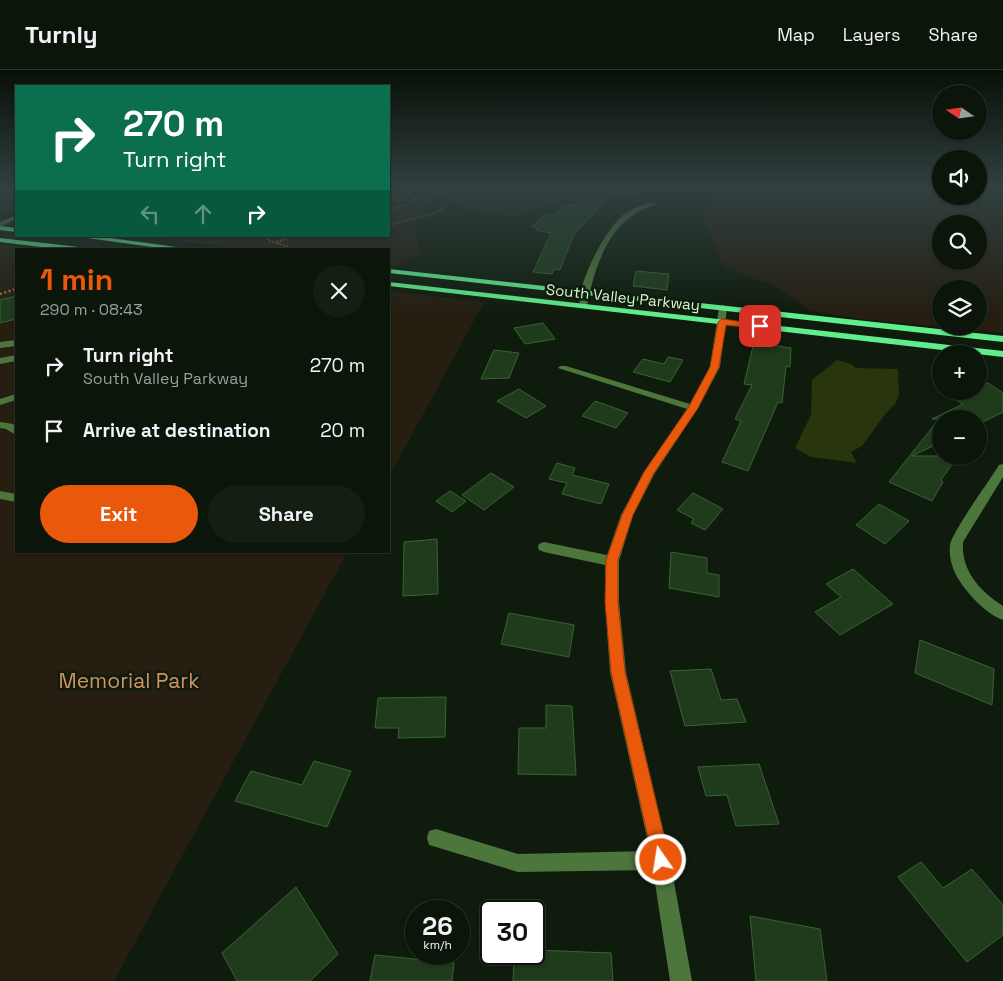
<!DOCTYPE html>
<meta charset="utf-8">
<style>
:root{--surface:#0b150a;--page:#141e13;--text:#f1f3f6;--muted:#9a9f9c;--line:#2b342b;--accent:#ea580c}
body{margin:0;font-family:"Space Grotesk",sans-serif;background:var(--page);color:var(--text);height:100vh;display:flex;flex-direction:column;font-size:19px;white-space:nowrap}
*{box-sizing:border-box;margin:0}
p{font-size:16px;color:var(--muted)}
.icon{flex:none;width:28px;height:28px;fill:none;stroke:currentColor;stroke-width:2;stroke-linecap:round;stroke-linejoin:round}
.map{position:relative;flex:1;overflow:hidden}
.sheet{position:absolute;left:15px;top:178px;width:375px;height:305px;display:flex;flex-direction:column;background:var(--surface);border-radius:0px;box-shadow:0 1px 4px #0004,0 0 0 1px var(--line)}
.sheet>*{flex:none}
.top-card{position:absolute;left:15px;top:15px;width:375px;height:152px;border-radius:0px;box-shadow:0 1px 4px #0004,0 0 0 1px var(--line);background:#0b6e4f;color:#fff;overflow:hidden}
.needle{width:32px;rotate:283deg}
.fabs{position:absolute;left:932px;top:15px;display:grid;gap:10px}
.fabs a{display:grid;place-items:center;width:55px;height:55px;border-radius:50%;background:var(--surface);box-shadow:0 1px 4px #0004,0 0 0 1px var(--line);font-size:25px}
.speed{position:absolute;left:405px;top:830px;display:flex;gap:10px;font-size:25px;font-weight:700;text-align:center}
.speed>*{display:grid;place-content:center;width:65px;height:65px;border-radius:50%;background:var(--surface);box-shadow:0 1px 4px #0004,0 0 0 1px var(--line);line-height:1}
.speed small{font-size:12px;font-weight:400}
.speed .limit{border:2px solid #111;border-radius:8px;background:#fff;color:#111}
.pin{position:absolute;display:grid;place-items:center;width:42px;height:42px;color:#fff;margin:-21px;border-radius:10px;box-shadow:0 2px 8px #0006}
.me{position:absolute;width:55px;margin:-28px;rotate:347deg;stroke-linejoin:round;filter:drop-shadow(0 0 4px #0008)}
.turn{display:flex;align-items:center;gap:18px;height:105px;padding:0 25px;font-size:22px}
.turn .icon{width:65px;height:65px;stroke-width:2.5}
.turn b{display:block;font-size:35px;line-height:42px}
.lanes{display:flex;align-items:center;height:48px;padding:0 25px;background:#0003;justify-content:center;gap:25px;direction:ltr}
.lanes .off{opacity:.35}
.round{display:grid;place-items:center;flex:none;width:52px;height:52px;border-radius:26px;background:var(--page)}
.summary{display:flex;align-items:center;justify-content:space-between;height:85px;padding:0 25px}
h1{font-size:30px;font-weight:800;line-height:38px;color:var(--accent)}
.action{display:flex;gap:10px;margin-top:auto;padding:10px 25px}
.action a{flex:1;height:58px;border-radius:30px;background:var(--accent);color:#fff;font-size:20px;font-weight:800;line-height:58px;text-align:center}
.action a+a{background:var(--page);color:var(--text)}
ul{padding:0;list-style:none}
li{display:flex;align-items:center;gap:15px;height:65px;padding:0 25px}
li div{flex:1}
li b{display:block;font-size:19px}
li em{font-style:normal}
header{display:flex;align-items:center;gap:30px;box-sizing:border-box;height:70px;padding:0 25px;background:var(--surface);border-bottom:1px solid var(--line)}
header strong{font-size:24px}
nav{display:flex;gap:28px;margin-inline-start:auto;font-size:18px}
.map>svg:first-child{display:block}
</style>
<header>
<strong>Turnly</strong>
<nav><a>Map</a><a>Layers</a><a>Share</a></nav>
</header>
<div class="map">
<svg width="1003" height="911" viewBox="0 0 1003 911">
<rect width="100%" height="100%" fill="#0f1c0d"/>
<g fill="#251e11" fill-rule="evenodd">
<path d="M389,117H645L641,125L553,133L514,146L469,140L441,125L431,128V134L414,146L420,185L397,196L389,195V179H247L139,166H389Z"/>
<path d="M709,117H941V126H979V117H1003V263L861,249L810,241L773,215L723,196L701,143L718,132L715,120ZM941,154H979V191H941ZM941,219H979V256H941Z"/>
<path d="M11,122H16L12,125L16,126V138L0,146V124Z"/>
<path d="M0,175L46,179H16V481H348L114,911H0Z"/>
<path d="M389,221L484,232L389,407Z"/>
</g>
<path fill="#28350d" d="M837,290L851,294L856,298L898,299L899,326L895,334L886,343L862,376L851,382L857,393L811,387L795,378L811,345L812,310Z"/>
<g fill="#1f3b1c" stroke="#366530">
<path d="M607,130L574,164L560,200L554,199L552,204L533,202L551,163L536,160L538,158L532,157L545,144L552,146L563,136Z"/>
<path d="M636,201L669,204L667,220L633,216Z"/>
<path d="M16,226V249L0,253V230Z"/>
<path d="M543,253L555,269L525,274L514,258Z"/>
<path d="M754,272L791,278L790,297L786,296L782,333L778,332L748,401L722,392L741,351L735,349L752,315L744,314Z"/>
<path d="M494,280L519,283L509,308L481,309Z"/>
<path d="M668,287L683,290L670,312L633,302L643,289L664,294Z"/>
<path d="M988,313L1003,323V342L979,354V349H941V372L912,386H958L941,410L943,412L932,431L889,412L939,349H932L963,334L941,321H979V315Z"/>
<path d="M519,319L546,336L526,348L497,331Z"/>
<path d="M595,331L612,337L628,343L616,358L582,346Z"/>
<path d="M557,393L575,398L572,405L609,414L601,434L562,424L567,413L549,409Z"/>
<path d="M491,403L514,417L484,440L462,425Z"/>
<path d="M450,421L466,431L452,442L436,431Z"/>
<path d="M693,423L723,439L705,460L691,453L694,449L677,440Z"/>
<path d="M879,434L909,451L885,474L856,455Z"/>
<path d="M437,469L438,524L403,526L404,472Z"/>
<path d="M671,482L707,488V503L719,505V527L669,518Z"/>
<path d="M853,499L893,534L840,565L815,542L841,527L826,514Z"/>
<path d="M509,543L574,555L569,587L501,574Z"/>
<path d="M920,570L994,599L992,635L915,603Z"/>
<path d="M711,599L721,630L737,629L746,652L685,656L670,601Z"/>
<path d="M446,627L445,667L398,668L399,658H375L378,628Z"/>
<path d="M546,635L572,636L576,705L518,704L519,658H546Z"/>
<path d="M314,691L351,701L327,757L235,731L251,701L302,715Z"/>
<path d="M759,694L779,754L736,756L727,725L706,726L698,697Z"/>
<path d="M921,792L943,818L972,799L1003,835V865L967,892L898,807Z"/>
<path d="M296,817L338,884L310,911H237L222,883Z"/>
<path d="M750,846L820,859L827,911H756Z"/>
<path d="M534,880L611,883L613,911H513L514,884H534Z"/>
<path d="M375,885L454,893L452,911H370Z"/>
</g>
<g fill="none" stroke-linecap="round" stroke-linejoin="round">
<g stroke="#a27c39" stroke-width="2" stroke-dasharray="1 2" stroke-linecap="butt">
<path d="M414,129L419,117"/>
<path d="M389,139L410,134L414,129L411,124L401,117"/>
<path d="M389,155L436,143L446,136"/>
<path d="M266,166L268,170L294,179"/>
<path d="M337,166V168"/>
<path d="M277,172L293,166"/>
</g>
<path stroke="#a27c39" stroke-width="2.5" stroke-dasharray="2 2.5" stroke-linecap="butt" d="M0,224L16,219"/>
<g fill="#4d763d" fill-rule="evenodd">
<path d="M0,117H16V121L0,120Z"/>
<path d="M653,132L656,134L655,135C610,148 595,194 587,236L580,238C575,216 606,158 624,144C633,138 642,135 653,132Z"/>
<path d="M16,145V149L0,157V152Z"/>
<path d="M723,235L727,238L720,297L698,338L655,403L633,445L619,491V532L626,602L670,790L692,911H670L653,800L518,802L436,777L429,775L427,768L429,761L436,759L518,784L650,781L610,602L605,532V495L544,482L539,480L538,477L539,474L544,472L607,485L621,445L644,402L687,339L558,298L560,296H566L690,334L710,297L719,238Z"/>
<path d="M16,270V276L0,278V272Z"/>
<path d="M16,285V291L0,294V288Z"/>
<path d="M16,324V330L0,335V329Z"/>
<path d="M0,352L13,354L16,357V365L6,359L0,358Z"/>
<path d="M1003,394V407L963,472C961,501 980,521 1003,536V550C989,545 976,532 967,521C956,508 948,492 950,475C952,462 990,410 999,395Z"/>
<path d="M0,421L16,424V432L0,429Z"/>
</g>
<g fill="#60ee8d" fill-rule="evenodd">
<path d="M0,156L16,158V162L0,160Z"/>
<path d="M72,166H96L191,179H167Z"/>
<path d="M0,168L79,177L82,179H58L0,172Z"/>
<path d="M389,199L1003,266V272L389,203Z"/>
<path d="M389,212L1003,281V287L389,216Z"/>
</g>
</g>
<linearGradient id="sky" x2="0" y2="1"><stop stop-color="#080f07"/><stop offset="0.48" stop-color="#314040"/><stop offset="1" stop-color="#314040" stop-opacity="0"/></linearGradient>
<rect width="1003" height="244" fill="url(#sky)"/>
<path fill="#ea580c" stroke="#983908" d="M722,249L760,254L764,256L760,259L726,255L719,297L698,338L654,403L633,445L618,490V532L625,602L670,790L667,796L661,799L655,796L653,790L611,602L605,532L606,490L622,445L644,402L688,338L710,297L718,252Z"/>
<g text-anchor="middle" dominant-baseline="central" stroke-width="5" stroke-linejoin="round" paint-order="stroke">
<g font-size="15" fill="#d6face" stroke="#0f1c0d">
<text transform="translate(623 227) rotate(6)">South Valley Parkway</text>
</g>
<g font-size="21" fill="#d19362" stroke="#0f1c0d">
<text x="129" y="610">Memorial Park</text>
</g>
</g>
</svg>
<div class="fabs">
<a><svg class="needle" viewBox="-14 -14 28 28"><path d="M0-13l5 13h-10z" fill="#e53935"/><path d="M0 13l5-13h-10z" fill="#9a9f9c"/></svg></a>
<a><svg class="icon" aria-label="sound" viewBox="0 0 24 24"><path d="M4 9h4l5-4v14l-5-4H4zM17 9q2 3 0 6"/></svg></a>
<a><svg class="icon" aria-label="search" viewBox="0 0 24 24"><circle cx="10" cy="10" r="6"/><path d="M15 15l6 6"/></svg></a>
<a><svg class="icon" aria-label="layers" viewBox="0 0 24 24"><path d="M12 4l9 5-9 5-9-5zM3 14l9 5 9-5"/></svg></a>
<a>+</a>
<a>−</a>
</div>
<div class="speed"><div>26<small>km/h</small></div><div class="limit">30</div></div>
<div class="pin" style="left:760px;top:256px;background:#d93025"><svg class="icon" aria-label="arrive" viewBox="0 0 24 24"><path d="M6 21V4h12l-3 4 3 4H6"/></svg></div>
<svg class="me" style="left:661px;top:790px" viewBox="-20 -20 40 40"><circle r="17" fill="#ea580c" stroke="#fff" stroke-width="3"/><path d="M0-11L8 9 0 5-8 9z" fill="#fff"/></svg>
<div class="top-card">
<div class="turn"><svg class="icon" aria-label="right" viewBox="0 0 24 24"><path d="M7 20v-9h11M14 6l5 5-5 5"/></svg><div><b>270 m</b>Turn right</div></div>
<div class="lanes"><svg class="icon off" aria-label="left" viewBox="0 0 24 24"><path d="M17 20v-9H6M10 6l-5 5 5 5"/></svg><svg class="icon off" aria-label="ahead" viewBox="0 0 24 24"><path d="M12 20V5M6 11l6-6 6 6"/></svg><svg class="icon" aria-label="right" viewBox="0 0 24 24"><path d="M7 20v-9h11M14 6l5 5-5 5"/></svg></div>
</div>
<section class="sheet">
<div class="summary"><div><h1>1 min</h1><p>290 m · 08:43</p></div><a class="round"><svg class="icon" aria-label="close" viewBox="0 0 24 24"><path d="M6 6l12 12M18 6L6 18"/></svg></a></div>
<ul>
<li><svg class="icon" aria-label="right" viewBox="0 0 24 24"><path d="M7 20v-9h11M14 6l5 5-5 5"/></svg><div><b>Turn right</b><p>South Valley Parkway</p></div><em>270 m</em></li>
<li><svg class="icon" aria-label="arrive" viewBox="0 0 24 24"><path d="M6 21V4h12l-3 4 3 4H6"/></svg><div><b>Arrive at destination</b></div><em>20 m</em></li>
</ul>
<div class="action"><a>Exit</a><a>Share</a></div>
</section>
</div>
